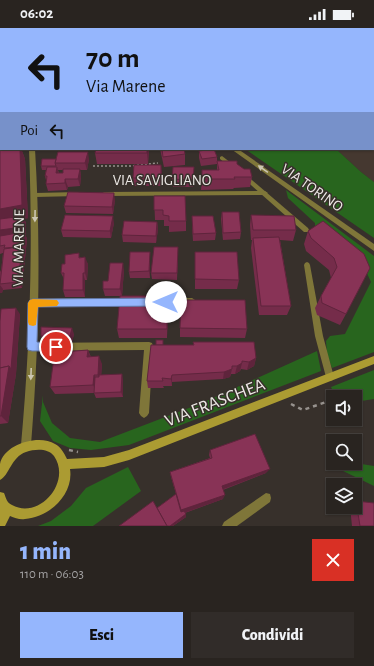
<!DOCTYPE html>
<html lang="it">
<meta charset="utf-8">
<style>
:root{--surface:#292420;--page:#312c29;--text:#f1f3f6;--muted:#a5a4a5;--line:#45413e;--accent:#95b6fd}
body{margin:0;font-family:"Alegreya Sans",sans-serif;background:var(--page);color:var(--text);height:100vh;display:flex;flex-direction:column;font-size:15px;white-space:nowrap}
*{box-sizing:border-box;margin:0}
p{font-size:13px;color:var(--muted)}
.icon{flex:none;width:22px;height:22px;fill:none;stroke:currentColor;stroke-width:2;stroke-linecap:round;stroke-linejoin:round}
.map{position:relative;height:498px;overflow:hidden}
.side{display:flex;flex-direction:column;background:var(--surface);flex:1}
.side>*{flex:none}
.banner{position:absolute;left:0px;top:0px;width:374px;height:122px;box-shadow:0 1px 3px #0004,0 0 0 1px var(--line);background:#95b6fd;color:#111;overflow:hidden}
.controls{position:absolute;left:326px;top:362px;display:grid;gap:8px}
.controls a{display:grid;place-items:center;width:36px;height:36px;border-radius:0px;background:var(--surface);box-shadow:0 1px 3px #0004,0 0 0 1px var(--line);font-size:20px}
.pin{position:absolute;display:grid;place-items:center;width:34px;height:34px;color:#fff;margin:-17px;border:2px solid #fff;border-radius:50%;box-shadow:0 1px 4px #0007}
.me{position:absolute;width:44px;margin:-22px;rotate:270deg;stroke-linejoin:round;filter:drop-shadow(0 0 3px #0008)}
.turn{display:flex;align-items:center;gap:14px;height:84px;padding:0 20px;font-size:18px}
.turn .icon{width:52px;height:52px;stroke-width:2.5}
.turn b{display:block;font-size:28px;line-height:34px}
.then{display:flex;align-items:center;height:38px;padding:0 20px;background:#0003;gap:8px;font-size:15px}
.round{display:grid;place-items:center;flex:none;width:42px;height:42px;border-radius:0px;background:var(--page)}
.headline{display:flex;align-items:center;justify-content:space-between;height:68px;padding:0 20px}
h1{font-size:24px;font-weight:800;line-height:30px;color:var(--accent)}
.primary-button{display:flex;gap:8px;margin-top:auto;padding:8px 20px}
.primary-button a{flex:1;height:46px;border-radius:0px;background:var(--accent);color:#111;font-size:16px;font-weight:800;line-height:46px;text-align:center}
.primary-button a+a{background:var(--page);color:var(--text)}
.status{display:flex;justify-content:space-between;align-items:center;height:28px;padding:0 20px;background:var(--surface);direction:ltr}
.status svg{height:11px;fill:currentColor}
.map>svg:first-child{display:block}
</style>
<div class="status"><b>06:02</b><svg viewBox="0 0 49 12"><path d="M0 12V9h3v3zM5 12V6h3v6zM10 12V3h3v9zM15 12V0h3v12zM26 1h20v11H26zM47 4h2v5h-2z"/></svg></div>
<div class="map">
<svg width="374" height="498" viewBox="0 0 374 498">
<rect width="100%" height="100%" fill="#37302b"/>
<path fill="#453830" d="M260,0H374V154L361,144L336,121H373V1Z"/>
<g fill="#28651e">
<path d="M245,121H336L361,144L374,154V210Z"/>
<path d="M286,162L374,228V324L332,340L327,326L326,313L330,308L345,306L371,254L364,239L315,199V195L288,170Z"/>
<path d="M317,323L321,343L129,417L91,422L70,420L53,413L40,393L43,367V374L52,395L70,410L100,414L202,375Z"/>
<path d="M374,342V371L355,374V369H336L331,359Z"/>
<path d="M339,435H355L374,438V458L341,442Z"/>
<path d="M128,439L141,463L93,498H38L51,493L71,478L86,460Z"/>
</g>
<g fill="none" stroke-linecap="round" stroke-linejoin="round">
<path stroke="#96918d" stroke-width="1.5" stroke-dasharray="2 2" stroke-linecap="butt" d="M93,138H130L158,135"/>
<g stroke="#96918d" stroke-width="2.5" stroke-dasharray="4 4" stroke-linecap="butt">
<path d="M291,376L303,382L329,373L326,360"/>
<path d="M69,422L78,424"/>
</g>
<g fill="#7f7639" fill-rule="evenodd">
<path d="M222,128L235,138V140H231L220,131V129Z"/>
<path d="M244,146L246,147L308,200L309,202L308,204H304L242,149V147Z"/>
<path d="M307,234L309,235L310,237L323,308L334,349L333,352L330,353L327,352L326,349L315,308L304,237L305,235Z"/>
</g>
<g fill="#7f7639" fill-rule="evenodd">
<path d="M74,0H80L74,1Z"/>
<rect x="107" y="0" width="37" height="1"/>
<rect x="246" y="0" width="5" height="1"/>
<path d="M265,163L268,165L265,167L104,168L101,166L104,164Z"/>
<path d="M78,164L81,166L78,168L35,169L32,167L35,165Z"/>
<path d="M130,270L133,272L134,274L133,276L130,278L33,279L30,277L29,275L30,273L33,271Z"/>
<path d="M158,270H192L195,272L196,274L195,276L192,278H158L155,276L154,274L155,272Z"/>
<path d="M149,314L152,315L153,318L149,385L147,388L144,390L141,388L139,385L144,322L32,323L29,322L28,319L29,316L32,315Z"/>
<path d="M266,465L270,466L271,470L270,474L237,498H222L224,494Z"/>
</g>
<g fill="#7f7639" fill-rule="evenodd">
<path d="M16,0H32L16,1Z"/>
<rect x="63" y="0" width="6" height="1"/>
<path d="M29,121H35C41,219 39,319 31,417L30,421L26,422L22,421L21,417C30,319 33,219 29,121Z"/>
<path d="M231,121H238L374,216V223Z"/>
</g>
<path fill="#ab9b32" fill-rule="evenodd" d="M374,328V336L129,432L104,439L70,441C74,466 50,489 25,491C20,492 15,490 10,488L5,498H0V464L4,465C6,470 7,475 12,477C39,492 72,454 54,428C48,420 35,421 26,424C11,429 9,448 0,452C0,447 0,441 0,436C4,416 39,406 55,416C61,419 64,425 67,431L104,429L129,422Z"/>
</g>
<g fill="#752c4a" fill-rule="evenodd">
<path d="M177,0H227V1H228H177Z"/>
<path d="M0,103L1,121H22V123L25,131L28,190L24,191L26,195V206H25L27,211L22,260L3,262V261L2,265H0V242L1,244L3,225L0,226Z"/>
<path d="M56,121H84L56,123Z"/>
<path d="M160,121H184L185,126V137L164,139Z"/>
<path d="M149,122L148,136H97L95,125Z"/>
<path d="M199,123L217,129V136L201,138L199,130Z"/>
<path d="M42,131H89L87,142H80L81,148L80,158L68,159L67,162L48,163L46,156V152L45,148L46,142H42L41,138ZM58,142H63V145H59Z"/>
<path d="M217,133L237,136L252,149L250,159L234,160L233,161L201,162L202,142H217Z"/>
<path d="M194,139L193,159H173L172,151Z"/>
<path d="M162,144L161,158H134L133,150Z"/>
<path d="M154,168L186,193V203L169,204V198H164V192H155Z"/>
<path d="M115,172L113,186L66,185L64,178Z"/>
<path d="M222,184L241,204L240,211L223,212L221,191Z"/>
<path d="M251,187L296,202L293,213L280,212L291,278L287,287H259L251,220L252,212H251L250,197Z"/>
<path d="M192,188L216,205L215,212L193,213L192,196Z"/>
<path d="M157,194L158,201L156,215L123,214L122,207Z"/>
<path d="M114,195L111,210L63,209L61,202Z"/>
<path d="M308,203L364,226L346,286L340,297L317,287L315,280L321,268L331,250L329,242L306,223L304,216Z"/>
<path d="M178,226L177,252L152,251L151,245Z"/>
<path d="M80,229L88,236L87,252H85V269H65L63,262L64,251L61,245L65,236Z"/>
<path d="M150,231V250H130L129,244Z"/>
<path d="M195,234L239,252L237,261H195Z"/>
<path d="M124,242L122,268H105L103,261L108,253Z"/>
<path d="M167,268L168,277L167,310H119L117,301Z"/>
<path d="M20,286L16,346L8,395L0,396V293Z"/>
<path d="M180,300L247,301L245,310L180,309Z"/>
<path d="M74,306L72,314H44L41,308Z"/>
<path d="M193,314L256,330L254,338L247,342L241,341L240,343L235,346H231L230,349L223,351L172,354V358H163L164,360H148L147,353L156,317H193Z"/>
<path d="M88,322L91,329L102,336L101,347L123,351V369L96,370L94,365L55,366L50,359L62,329Z"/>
<path d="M210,422L266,445L223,462V471L185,485L186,489L173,498H119L157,480L176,466L171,449L170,444L210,430L209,427Z"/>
<path d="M355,473H356L374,498H352L350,479H355Z"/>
</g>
<g fill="#5f243c">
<rect x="0" y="13" width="1" height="8"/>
<path d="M0,103L5,121H22V123L25,131L28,190L24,191L26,195V206H25L27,211L22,260L18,254L24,206L0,210Z"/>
<path d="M147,121H149L148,136L147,125Z"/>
<path d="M88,124L89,131L87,142L85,135Z"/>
<path d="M161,137L162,144L161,158Z"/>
<path d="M57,139L59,147L56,145Z"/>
<path d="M80,141L81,148L80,158L78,151Z"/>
<path d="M65,151L68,159L67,162L65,155Z"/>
<path d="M114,165L115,172L113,186L112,179Z"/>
<path d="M113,188L114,195L111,210L110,203Z"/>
<path d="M157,194L158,201L156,215V208Z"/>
<path d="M150,224V250L149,243Z"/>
<path d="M85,229L88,236L87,252L85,245Z"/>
<path d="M123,235L124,242L122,268L120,261Z"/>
<path d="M83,245L85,252V269L83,262Z"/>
<path d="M0,257L3,261L2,265H0Z"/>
<path d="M167,268L168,277L167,310Z"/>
<path d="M16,280L20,286L16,346L8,395L1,388Z"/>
<path d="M72,300L74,306L72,314L70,308Z"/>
<path d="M88,322L91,331L87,329Z"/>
<path d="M99,328L102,336L101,354L98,347Z"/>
<path d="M256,330L254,338L247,342L249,334Z"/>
<path d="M242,335L240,343L235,346L237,338Z"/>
<path d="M232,341L230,349L223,351L224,344Z"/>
<path d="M122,346L123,351V369L121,364Z"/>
<path d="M94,347L98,354L97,365L93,357Z"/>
<path d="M172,347V358L171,351Z"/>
<path d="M270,441L266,445L221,462L222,458Z"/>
<path d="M225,467L223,471L181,486V482Z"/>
<path d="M186,486V489L173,498H170Z"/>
</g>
<g fill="#883356" stroke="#5f243c">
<rect x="9" y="0" width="13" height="1"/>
<rect x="34" y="0" width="11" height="1"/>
<rect x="45" y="0" width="6" height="1"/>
<rect x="53" y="0" width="9" height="1"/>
<path d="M204,0H225V1H209Z"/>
<path d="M1,30V47H0V31Z"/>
<path d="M1,105V120H0Z"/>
<path d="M0,120H1V121H20L22,177L0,181Z"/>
<path d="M96,121H147V125H95Z"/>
<path d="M162,121H184L185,126L163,129Z"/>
<path d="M214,121L217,129L202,131L199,123Z"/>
<path d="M58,124H88L85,135H55Z"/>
<path d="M42,131H56L55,135L56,138H41Z"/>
<path d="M217,133H237V136L244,141H250L252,149H234L235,151H202V142H219Z"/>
<path d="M134,137H161V150H133Z"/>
<path d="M47,139H57L56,145H63V141H80L78,151H65V155L46,156L47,148H45Z"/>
<path d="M173,139H194L193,152L172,151Z"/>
<path d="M68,164L114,165L112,179L64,178Z"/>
<path d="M154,168H185L186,193H169V188L163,187V182H154Z"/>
<path d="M222,184H239L241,204L223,205Z"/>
<path d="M65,187L113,188L110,203L61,202Z"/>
<path d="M251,187L294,188L296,202H253Z"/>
<path d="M23,188V199L0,202V191Z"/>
<path d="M192,188H213L216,205L193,206Z"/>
<path d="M124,193L157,194L156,208L122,207Z"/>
<path d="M323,193L364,226L370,240L346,286L322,275L321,268L337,239L334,230L311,210L308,203Z"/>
<path d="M24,204L18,254L0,256L4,221L18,219L4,220L5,217L0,218V208Z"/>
<path d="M279,209L291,278H261L253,210Z"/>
<path d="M154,219H178L177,245H151Z"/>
<path d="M130,224H150L149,243L129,244Z"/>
<path d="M195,224H237L239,252L195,251Z"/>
<path d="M79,225V230L85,229V245H83V262H63L64,245H61L62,236H65V227Z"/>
<path d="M110,235H123L120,261H103V253H108Z"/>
<path d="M120,268H167V301H117Z"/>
<path d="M181,272H245L247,301L180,300Z"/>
<path d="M16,280L11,341L9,338L0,340V293L1,281Z"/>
<path d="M41,299L72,300L70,308H41Z"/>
<rect x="156" y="312" width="7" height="5"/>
<path d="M193,314H254L256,330L249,334L242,333V335L237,338H232V341L224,344L172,347L171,351L162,350L163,353H147L151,317H194Z"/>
<path d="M88,322L87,329L99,328L98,347H94L93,357L50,359L54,329H62V324Z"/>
<path d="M9,338L1,388H0V340Z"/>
<path d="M122,346L121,364L94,365L95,349H99V347Z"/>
<path d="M255,406L270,441L222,458L225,467L181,482L170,444L212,430L210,422Z"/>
<path d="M176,466L181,484L184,483L186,486L170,498H167L157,480Z"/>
<path d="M153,473L167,498H119Z"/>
<path d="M356,473L374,475V498H360Z"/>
</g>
<defs><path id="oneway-solid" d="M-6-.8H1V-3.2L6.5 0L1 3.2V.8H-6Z"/></defs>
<g fill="#ccc6b2">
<use href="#oneway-solid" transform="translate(263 141) rotate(-145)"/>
<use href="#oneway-solid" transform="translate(35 188) rotate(91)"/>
<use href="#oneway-solid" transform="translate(31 346) rotate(92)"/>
</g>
<path fill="#95b6fd" stroke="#6176a4" d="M166,270L169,271L171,274L169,277L166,278L38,279L37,314L59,315L61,319L59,322L56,323H32L28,322L27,319L28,275L30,272L33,271Z"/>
<path fill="#f59e0b" d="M33,271L57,272L59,275L57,278L38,279L36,297L33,298L29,297L28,294V275L30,272Z"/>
<g text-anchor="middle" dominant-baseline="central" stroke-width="3" stroke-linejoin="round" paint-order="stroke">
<g font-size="15" fill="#ede9e6" stroke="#37302b">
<text x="162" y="152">VIA SAVIGLIANO</text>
<text transform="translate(312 160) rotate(35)">VIA TORINO</text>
<text transform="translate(19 220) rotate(-89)">VIA MARENE</text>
</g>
<g font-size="18" fill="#ede9e6" stroke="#37302b">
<text transform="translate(215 375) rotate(-21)">VIA FRASCHEA</text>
</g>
</g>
</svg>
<div class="controls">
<a><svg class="icon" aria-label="sound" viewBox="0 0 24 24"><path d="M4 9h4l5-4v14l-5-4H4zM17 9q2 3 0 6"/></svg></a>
<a><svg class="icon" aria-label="search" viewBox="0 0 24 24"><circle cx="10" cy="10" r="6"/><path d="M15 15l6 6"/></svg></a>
<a><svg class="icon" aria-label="layers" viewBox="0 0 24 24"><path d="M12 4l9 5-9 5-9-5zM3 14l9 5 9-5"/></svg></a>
</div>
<div class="pin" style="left:56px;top:319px;background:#d93025"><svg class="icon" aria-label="arrive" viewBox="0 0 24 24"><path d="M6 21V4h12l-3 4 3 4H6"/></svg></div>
<svg class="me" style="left:166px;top:274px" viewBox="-20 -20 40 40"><circle r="19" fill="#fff"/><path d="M0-13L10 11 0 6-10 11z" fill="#95b6fd"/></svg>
<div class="banner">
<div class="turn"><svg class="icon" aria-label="left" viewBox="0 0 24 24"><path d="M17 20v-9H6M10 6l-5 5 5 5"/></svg><div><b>70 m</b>Via Marene</div></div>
<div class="then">Poi<svg class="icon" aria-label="left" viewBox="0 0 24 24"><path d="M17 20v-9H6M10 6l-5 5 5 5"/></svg></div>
</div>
</div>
<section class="side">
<div class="headline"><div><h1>1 min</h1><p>110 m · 06:03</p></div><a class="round" style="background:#d93025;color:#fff"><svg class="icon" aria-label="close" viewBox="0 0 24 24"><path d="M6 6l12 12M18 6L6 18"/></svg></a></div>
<div class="primary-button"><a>Esci</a><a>Condividi</a></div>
</section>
